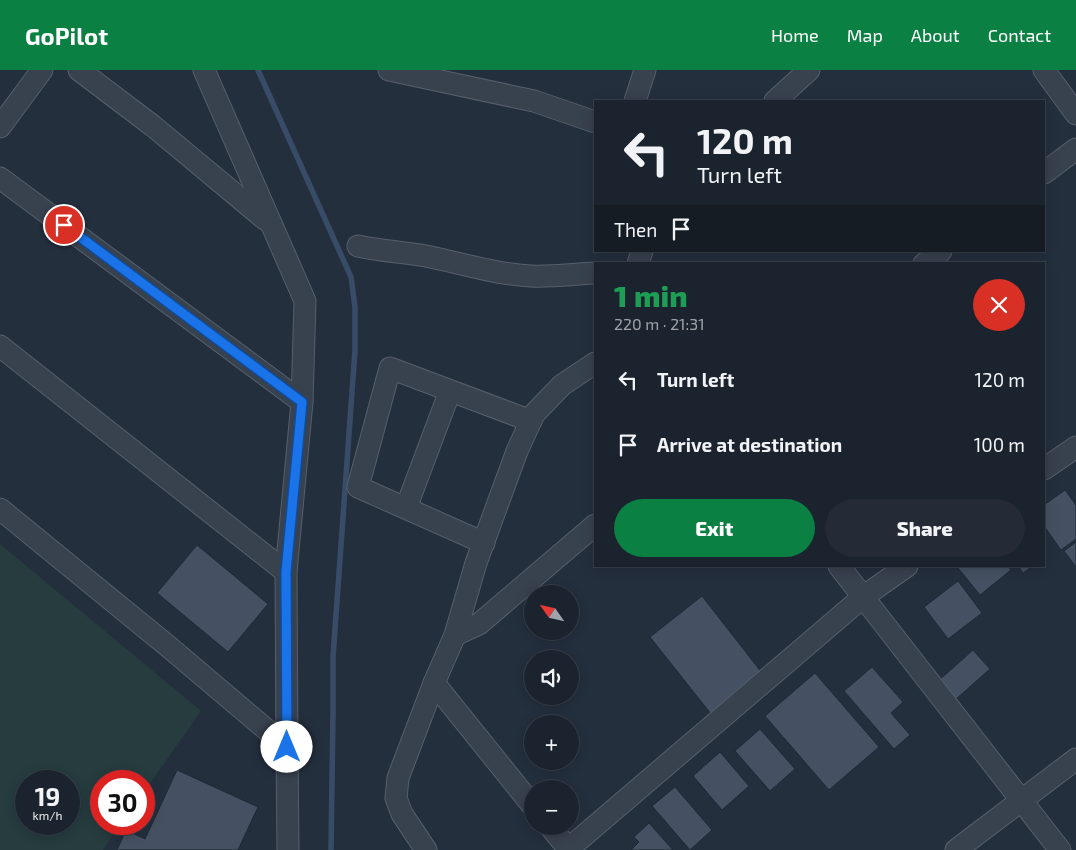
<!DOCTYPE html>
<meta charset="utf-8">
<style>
:root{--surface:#1b232e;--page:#242b36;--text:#f1f3f6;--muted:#a0a4aa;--line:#39404a;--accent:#0b8043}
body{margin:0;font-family:"Exo 2",sans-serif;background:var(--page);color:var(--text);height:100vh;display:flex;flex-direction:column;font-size:19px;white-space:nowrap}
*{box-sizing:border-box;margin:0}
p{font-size:16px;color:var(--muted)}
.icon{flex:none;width:28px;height:28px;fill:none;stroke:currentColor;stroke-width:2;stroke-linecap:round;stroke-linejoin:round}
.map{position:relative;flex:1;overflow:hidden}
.drawer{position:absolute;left:594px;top:192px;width:451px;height:305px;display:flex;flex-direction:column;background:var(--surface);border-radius:0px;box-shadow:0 2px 12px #0003,0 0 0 1px var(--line)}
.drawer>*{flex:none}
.top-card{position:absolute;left:594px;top:30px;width:451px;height:152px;border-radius:0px;box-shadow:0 2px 12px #0003,0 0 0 1px var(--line);background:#1b232e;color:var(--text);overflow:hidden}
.needle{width:32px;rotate:304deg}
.controls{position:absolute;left:524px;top:515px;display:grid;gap:10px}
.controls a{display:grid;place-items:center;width:55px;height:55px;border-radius:50%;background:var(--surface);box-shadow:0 2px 12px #0003,0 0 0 1px var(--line);font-size:25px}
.speed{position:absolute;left:15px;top:700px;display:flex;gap:10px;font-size:25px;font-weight:700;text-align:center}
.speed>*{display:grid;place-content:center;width:65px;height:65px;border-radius:50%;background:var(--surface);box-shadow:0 2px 12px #0003,0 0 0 1px var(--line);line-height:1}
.speed small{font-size:12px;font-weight:400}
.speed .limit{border:8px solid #d22;background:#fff;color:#111}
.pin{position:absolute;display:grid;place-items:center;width:42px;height:42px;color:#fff;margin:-21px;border:2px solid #fff;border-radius:50%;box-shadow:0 1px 5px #0007}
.me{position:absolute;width:55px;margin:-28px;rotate:0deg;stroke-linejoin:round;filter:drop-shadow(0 0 4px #0008)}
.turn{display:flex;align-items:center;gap:18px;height:105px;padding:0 20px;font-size:22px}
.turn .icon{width:65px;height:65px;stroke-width:2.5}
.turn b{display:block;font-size:35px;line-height:42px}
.then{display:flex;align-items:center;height:48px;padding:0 20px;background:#0003;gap:10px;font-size:19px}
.round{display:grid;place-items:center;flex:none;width:52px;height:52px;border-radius:26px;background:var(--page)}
.headline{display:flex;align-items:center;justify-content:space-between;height:85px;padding:0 20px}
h1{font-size:30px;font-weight:800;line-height:38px;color:#1e9e55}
.cta{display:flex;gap:10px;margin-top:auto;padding:10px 20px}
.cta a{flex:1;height:58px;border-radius:30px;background:var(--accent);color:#fff;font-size:20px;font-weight:800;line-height:58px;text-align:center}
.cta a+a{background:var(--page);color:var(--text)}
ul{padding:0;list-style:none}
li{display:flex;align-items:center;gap:15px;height:65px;padding:0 20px}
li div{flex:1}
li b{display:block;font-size:19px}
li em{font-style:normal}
header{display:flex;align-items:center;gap:30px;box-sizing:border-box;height:70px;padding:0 25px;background:var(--accent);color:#fff}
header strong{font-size:24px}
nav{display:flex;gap:28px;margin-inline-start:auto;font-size:18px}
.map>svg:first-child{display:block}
</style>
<header>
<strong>GoPilot</strong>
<nav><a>Home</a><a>Map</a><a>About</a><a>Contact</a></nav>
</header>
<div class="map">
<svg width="1076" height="780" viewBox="0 0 1076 780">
<rect width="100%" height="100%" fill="#242f3e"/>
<path fill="#263c3f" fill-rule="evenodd" d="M0,474L201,641L144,722V711H101V754H121L103,780H0ZM26,711H69V754H26Z"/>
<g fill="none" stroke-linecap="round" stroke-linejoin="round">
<path stroke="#394c67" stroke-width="5.5" d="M258,0L351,207L355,237V280L333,587V641L331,780"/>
</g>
<g fill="#455162" stroke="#1f2835">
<path d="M1065,420L1076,435V469L1061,480L1044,456V435Z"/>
<path d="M1076,472V497L1064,481Z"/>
<path d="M197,475L268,534L228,582L157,523Z"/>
<path d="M961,496H1008L1011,500L980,525L958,498Z"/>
<path d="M1018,496H1033L1023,503Z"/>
<path d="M958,511L982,543L948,569L924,537Z"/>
<path d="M702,526L762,603L711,644L650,567Z"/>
<path d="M973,580L990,599L955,630L938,611Z"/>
<path d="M872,597L903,632L891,643L910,665L894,679L844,621Z"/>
<path d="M815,603L879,677L829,720L765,646Z"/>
<path d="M760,659L795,699L770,721L735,681Z"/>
<path d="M720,682L749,716L722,740L693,706Z"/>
<path d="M177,700L258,737L238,780H117L126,760L145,769Z"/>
<path d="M675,717L712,760L690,780L652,736Z"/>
<path d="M649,753L673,780H631L639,772L634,767Z"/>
</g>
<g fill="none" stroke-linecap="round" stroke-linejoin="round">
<g stroke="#565f6c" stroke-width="23">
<g id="minor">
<path d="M79,0L153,56L266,150"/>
<path d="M204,0L305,231L302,332"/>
<path d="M389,0L534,31L595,52"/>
<path d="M1044,0L1076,44"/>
<path d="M635,31L645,0"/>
<path d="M775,31L809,0"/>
<path d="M0,57L42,0"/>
<path d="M1044,103L1076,79"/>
<path d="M0,108L302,332L286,502L287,677"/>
<path d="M358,176C380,181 403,182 426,186C460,193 495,204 530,206C552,207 573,204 595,203"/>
<path d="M638,194L642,181"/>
<path d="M924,194L941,181"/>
<path d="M0,276L286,502"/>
<path d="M1044,399L1076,377"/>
<path d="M406,438L450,321"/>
<path d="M0,439L169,577L287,677L288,780"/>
<path d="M484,473L358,417L390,298L531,351"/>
<path d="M839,496L1060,780"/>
<path d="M455,565L479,554L595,455"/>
<path d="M434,613L532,735"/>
<path d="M550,756L569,780"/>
<path d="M426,780L402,744L396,728L398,708L434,613L455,565L476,493L517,381L534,344L562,315L595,293"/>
<path d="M567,780L863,527L907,496"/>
<path d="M956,780L1076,689"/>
</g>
</g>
<use href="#minor" stroke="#38414e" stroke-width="21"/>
</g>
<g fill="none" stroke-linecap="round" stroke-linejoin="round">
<g stroke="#114b97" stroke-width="12">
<path id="route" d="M64,155L302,332L286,502L287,677"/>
</g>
<use href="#route" stroke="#1a73e8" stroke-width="9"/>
</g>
</svg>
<div class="controls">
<a><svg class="needle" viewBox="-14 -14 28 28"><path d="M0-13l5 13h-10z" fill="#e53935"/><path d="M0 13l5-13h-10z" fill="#a0a4aa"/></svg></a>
<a><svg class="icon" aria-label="sound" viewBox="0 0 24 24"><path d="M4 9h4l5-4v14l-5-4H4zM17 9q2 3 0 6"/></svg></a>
<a>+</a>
<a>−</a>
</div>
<div class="speed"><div>19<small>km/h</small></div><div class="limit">30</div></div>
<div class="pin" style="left:64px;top:155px;background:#d93025"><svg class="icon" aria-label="arrive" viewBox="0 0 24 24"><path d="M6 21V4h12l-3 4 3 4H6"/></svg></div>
<svg class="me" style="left:287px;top:677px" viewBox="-20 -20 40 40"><circle r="19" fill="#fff"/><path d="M0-13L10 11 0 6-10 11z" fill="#1a73e8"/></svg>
<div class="top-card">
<div class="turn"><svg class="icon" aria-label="left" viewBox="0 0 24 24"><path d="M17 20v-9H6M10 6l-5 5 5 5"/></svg><div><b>120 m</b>Turn left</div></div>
<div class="then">Then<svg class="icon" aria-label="arrive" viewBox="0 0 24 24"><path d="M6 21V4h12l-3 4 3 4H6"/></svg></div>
</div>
<section class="drawer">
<div class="headline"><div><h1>1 min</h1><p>220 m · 21:31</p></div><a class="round" style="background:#d93025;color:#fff"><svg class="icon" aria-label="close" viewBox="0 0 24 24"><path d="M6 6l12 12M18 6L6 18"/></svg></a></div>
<ul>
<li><svg class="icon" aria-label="left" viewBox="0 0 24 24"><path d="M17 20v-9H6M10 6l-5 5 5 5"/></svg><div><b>Turn left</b></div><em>120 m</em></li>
<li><svg class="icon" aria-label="arrive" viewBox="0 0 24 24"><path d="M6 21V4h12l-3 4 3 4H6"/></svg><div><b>Arrive at destination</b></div><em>100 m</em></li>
</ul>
<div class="cta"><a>Exit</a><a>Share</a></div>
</section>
</div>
